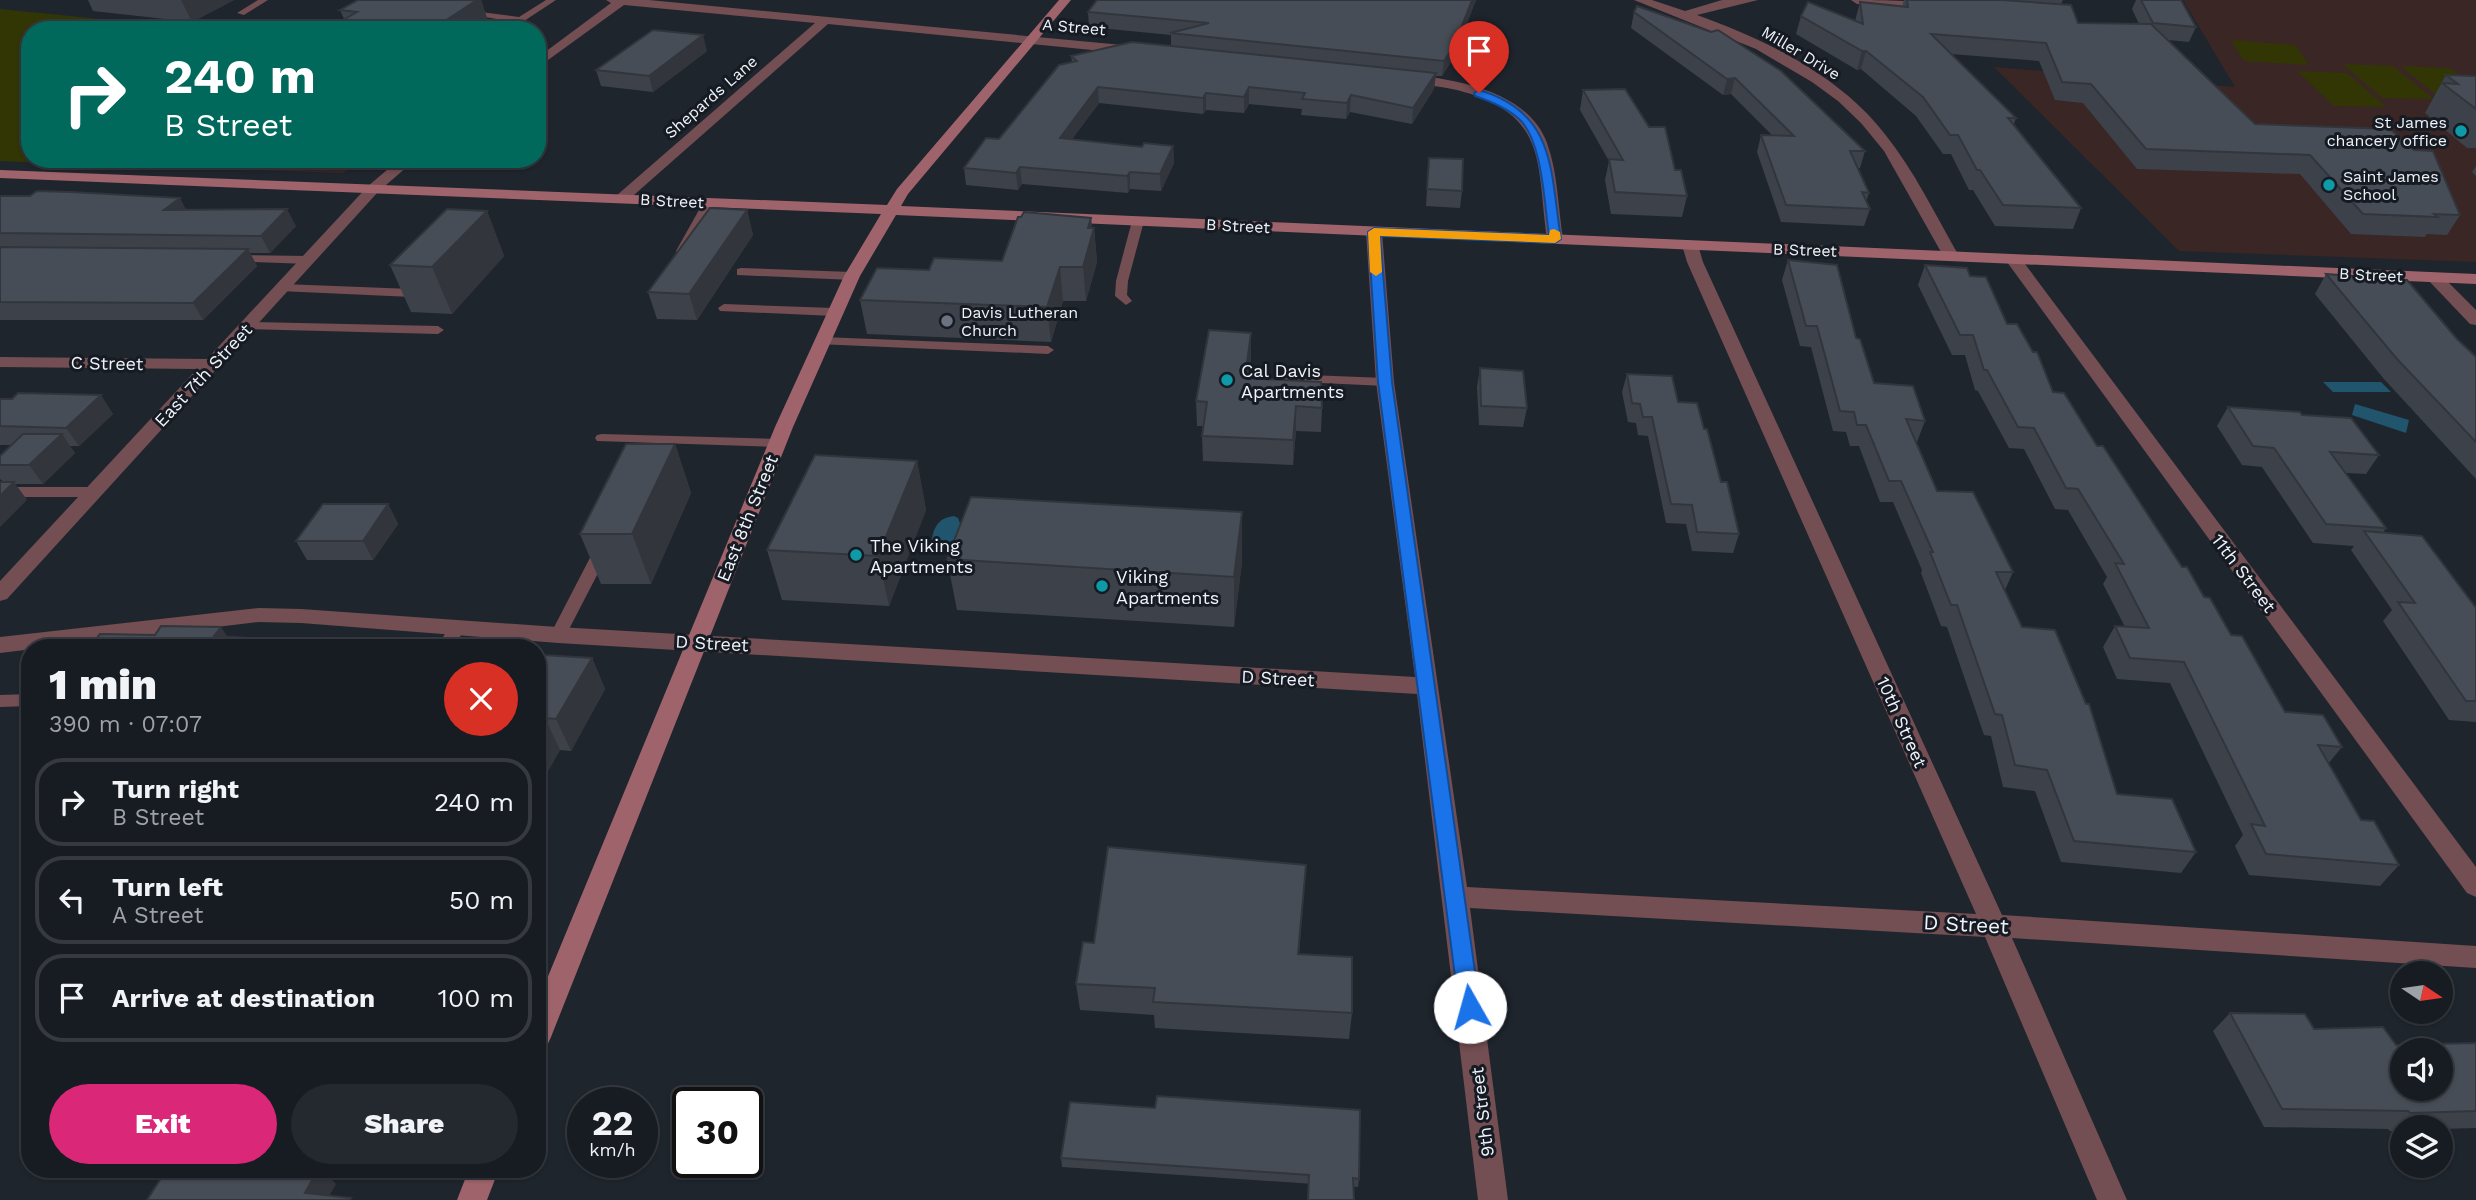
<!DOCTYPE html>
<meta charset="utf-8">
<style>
:root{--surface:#171c22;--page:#24292f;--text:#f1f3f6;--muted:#9ea1a5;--line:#363a40;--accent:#db2777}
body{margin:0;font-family:"Work Sans",sans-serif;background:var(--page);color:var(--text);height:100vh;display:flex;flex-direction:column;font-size:26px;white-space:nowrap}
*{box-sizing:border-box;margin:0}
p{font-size:23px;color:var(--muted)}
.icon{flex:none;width:38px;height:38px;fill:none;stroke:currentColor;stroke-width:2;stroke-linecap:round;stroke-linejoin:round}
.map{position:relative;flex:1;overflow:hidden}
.details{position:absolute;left:21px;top:639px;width:525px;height:539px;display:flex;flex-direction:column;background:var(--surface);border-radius:28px;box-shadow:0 2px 5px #0004,0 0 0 2px var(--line)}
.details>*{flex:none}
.hud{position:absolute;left:21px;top:21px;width:525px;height:147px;border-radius:28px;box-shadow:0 2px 5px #0004,0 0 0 2px var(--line);background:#00695c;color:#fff;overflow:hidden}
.needle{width:46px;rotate:103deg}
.controls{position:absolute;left:2390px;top:961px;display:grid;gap:14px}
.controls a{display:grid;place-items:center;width:63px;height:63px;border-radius:50%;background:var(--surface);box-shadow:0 2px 5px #0004,0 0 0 2px var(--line);font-size:35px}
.speed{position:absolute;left:567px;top:1087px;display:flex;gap:14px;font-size:35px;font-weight:700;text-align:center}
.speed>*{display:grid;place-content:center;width:91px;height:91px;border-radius:50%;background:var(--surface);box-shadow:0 2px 5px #0004,0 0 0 2px var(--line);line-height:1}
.speed small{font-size:18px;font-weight:400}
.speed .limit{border:4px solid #111;border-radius:10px;background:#fff;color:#111}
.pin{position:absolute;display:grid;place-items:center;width:60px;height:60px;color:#fff;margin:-72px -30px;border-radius:50% 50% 50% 0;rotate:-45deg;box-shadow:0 0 7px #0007}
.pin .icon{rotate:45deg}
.me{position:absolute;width:77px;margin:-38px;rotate:353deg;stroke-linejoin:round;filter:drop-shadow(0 0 5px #0008)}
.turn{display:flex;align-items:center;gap:24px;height:147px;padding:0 28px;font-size:32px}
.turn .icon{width:91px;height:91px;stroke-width:2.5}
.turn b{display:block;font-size:49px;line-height:60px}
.round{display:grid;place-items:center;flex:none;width:74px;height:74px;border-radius:37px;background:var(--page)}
.head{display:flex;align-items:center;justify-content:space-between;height:119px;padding:0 28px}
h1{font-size:42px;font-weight:800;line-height:52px}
.primary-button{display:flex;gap:14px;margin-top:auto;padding:14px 28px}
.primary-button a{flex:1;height:80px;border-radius:42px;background:var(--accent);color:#fff;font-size:28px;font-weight:800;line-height:80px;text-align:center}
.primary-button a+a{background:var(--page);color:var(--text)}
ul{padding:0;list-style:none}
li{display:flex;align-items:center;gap:21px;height:88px;margin:0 14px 10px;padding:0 14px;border:4px solid var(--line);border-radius:28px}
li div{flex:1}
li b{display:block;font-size:26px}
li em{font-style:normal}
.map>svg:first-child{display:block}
</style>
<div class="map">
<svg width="2476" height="1200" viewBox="0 0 2476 1200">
<rect width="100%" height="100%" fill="#1f252d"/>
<g fill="#392625">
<path d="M2183,0H2476V262L2179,251L1994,67L2235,87Z"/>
<path d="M120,159H362L343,173L111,166Z"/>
</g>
<g fill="#323605">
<path d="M0,9L120,21L127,19L235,30H30V159H120L111,166L0,161Z"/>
<path d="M2231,40L2295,45L2309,65L2244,61Z"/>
<path d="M2343,64L2393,66L2434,99L2382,98Z"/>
<path d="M2401,66L2450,68L2476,88L2442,100Z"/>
<path d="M2297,71L2347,73L2386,107L2334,106Z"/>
</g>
<g fill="#21546d">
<path d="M2323,382H2381L2391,392H2333Z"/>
<path d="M2355,404L2409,420L2406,433L2352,415Z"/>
<path d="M954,516L958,518L961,526L957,541L946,550L934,548L931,544C933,529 937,518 954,516Z"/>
</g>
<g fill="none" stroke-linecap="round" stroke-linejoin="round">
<path stroke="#70757c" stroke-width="2.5" stroke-dasharray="1 3.5" stroke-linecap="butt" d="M325,30L326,24"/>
<g fill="#734e52" fill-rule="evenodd">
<path d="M258,0H268L244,15L237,13Z"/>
<path d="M546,0H556L521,23L461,13L465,10L519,17Z"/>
<path d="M704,201L714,203L686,253H678L676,251Z"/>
<path d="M1138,218L1144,221L1128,281L1127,295L1132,301L1126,305L1115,296L1116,281L1132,221Z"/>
<path d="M233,255L308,256L314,260L308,264L229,261L227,259Z"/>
<path d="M741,268L852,272L858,276L852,280L737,275V269Z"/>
<path d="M283,284L412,289L418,293L412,297L279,291V285Z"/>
<path d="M724,304L834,308L840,312L834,316L720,311L718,308Z"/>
<path d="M249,322L438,326L444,330L438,334L245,329V323Z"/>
<path d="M822,337L1048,346L1054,350L1048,354L817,344V338Z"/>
<path d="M1284,374L1385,378L1392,382L1385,386L1279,381L1277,378Z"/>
<path d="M602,434L778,439L785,443L778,447L597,441L595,438L597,435Z"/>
<path d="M0,487H93L100,492L93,497H0Z"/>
<path d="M602,545L610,550L566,635L558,641L552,639L550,635L594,550Z"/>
<path d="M458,621L466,627L453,648H436L452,623Z"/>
<path d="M30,694V706L0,707V695Z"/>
</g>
<g fill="#734e52" fill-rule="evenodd">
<path d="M606,0H649L1133,46L1139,50L1133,54L828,24L626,202H616L614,199L616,196L815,23L624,5L537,68V58L611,3Z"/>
<path d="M1634,0H1652L1685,11L1722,0H1758L1697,15C1764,39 1839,75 1884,133C1914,170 1935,214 1959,256L1957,259H1945L1884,151L1861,123L1838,101L1812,82L1756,49Z"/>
<path d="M1851,0C1872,0 1923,0 1938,6L1932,10L1857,4Z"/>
<path d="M1409,74C1457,80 1528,91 1547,143C1558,173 1558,208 1563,239L1560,242H1550L1547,239C1536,162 1549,114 1457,90C1440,86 1422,85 1404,81L1403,78Z"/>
<path d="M400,159H416L378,192L7,599L0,601V581L197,369L0,367V357L207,359L368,186Z"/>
<path d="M1374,227L1382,232L1394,382L1467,887L1976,914L1687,262L1682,245L1690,240L1698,245L1703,262L2002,915L2476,946V968L2012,938L2127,1200H2097L1985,937L1470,908L1508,1200H1478L1417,694L558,643L301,623L259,622L0,653V637L259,608L301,609L558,627L1415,677L1376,382L1366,232Z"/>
<path d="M2013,254L2019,256L2476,867V897L2467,893L2007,262L2005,259L2007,256Z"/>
<path d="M2435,273L2441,275L2476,310V325L2470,324L2429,281L2427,278Z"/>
</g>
<g fill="#9f646b" fill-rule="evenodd">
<path d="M1059,0H1071L908,194L901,206L2476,274V284L896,215L860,276L793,427L551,1037L547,1046L537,1049V1003L775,427L844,276L881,214L0,178V170L887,205L897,189Z"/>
<path d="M469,1169H499L487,1200H457Z"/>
</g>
</g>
<g fill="#3d424a">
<path d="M88,0H234L192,22L93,11Z"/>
<path d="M358,0H481L490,27L344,19L340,10Z"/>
<path d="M1097,0H1476L1453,59L1442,76H1436L1434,89L1412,124L1350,112L1346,119L1301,115L1302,109L1249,104L1244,113L1206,110L1203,114L1099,103L1072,139L1142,147L1173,146L1174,163L1161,191L1130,189L1128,193L1022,184L1018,190L966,185L964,168L999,139L1072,62L1071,56L1171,46V35L1089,27L1088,12Z"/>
<path d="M1904,0H2063L2061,4L2078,23L2139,24L2132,9L2136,0H2181L2196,27L2189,42L2168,40L2255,124L2460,215L2447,235L2427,234L2425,237L2351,234L2300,174L2137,169L2083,103L2055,100L2039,61L1951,54L2016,118L2014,124L2081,208L2073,229L1995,226L1973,190H1969L1951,154H1943L1916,116L1861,69L1857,70L1796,34L1801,16L1855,21L1860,2L1902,6Z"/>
<path d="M1634,12L1865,151L1860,168H1858L1869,193L1866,202L1870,209L1864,226L1781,222L1757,152L1761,135L1773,136L1731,94L1723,95L1631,28Z"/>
<path d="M707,51L653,92L601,86L596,70Z"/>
<path d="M2446,75L2476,76V148H2467L2425,113Z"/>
<path d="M1583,90L1675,170L1687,196L1682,217L1611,214L1605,180L1609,161L1580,110Z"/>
<path d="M1429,158L1462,191L1460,208L1426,206Z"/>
<path d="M163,159H284L276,166L164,160Z"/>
<path d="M2476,166V176L2472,172Z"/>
<path d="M0,196L186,210L296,226L270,253H250L257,266L203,320H0Z"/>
<path d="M747,210L753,235L697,320L657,319L648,292Z"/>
<path d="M487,211L504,256L452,314L411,312L390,265Z"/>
<path d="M1091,218L1092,228H1094L1097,262L1086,301H1063L1051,342L867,334L860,300L929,270L1002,261Z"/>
<path d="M1788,260L1856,338L1874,383L1925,421L1917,442L1915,441L1937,491L2013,572L2005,590L2022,627L2117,794L2196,852L2181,873L2061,862L2035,791L2003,787L1991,736L1984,735L1947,627L1941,626L1921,573L1922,570L1893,502H1880L1859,446H1850L1846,432L1833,431L1811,347L1800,346L1782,280Z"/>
<path d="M1925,265L1970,276L2007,324L2053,392L2097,446L2231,635L2285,712L2342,747L2328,764L2361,820L2399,865L2380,886L2249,875L2235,846L2243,835L2170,683L2117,679L2103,647L2115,626L2125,627L2103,584L2107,577L2068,510L2055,509L2024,449L2009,448L1978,391L1975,390L1965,355H1952L1918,285Z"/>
<path d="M2326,274L2457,339L2476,357V479L2384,379L2315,294Z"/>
<path d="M1251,333V357L1248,378L1322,408L1321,432L1296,431L1293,465L1203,461L1202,436L1204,426H1197L1196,401Z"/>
<path d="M1480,368L1527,408L1523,427L1479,425L1477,387Z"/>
<path d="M1627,374L1678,402L1704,429L1739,534L1733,553L1692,551L1686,524L1666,523L1648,436L1638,435L1636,423L1628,422L1622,392Z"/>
<path d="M0,399L113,414L79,446H70L75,453L43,484H15L27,500L0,479V456L11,445H0Z"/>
<path d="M2228,407L2302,415L2379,455L2366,474L2346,473L2386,528L2383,533L2476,608V722L2449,720L2383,621L2392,610L2351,550L2354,546L2313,543L2262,467L2242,465L2217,426Z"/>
<path d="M675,444L691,493L651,584H601L580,534Z"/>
<path d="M917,461L926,510L889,606L782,600L767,550Z"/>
<path d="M388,504L398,524L373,560H307L296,541Z"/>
<path d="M1242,512V562L1234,627L957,610L947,559Z"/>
<path d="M592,658L605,689L571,751L560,750L537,790V664Z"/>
<path d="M1306,865L1299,954L1352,1013L1349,1039L1155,1028L1154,1015L1080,1010L1076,984L1094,943Z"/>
<path d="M2230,1013L2396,1045L2476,1043V1128L2441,1129V1127H2403V1131H2390L2388,1129L2264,1127L2213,1031Z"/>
<path d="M1061,1158L1359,1179L1358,1187L1062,1167Z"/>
</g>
<g fill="#32363c">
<path d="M181,0H234L192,22Z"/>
<path d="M477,0H481L490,27L486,30H431Z"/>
<path d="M1472,0H1476L1453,59L1442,76L1444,61Z"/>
<path d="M703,35L707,51L653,92L649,76Z"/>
<path d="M1862,51H1866L1861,69L1857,70Z"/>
<path d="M1436,73L1434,89L1412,124L1413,108Z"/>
<path d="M1735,78L1731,94L1723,95L1727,79Z"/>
<path d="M1098,87L1099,103L1061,154L1060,138Z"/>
<path d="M1249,87V104L1244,113V97Z"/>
<path d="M1206,93V110L1203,114V98Z"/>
<path d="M1351,95L1350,112L1346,119L1347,103Z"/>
<path d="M1173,146L1174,163L1161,191L1160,174Z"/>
<path d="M273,159H284L276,166Z"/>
<path d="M1020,167L1022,184L1018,190L1016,173Z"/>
<path d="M1130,172V189L1128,193L1127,176Z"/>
<path d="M180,198L189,215L164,210Z"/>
<path d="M287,209L296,226L270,253L261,236Z"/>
<path d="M747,210L753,235L697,320L689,294Z"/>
<path d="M487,211L504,256L452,314L432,267Z"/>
<path d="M1091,218L1092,234L1094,228L1097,262L1086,301L1083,267L1088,228Z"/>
<path d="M248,249L257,266L203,320L193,303Z"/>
<path d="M1060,267L1063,301L1051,342L1047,307Z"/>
<path d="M1251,333V357L1244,402L1245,378Z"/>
<path d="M101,395L113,414L79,446L66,428Z"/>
<path d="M1296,406V431L1293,465V440Z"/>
<path d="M62,434L75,453L43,484L29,465Z"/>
<path d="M675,444L691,493L651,584L632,534Z"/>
<path d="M917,461L926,510L889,606L878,556Z"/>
<path d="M14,482L27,500L0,527V496Z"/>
<path d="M388,504L398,524L373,560L363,541Z"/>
<path d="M1242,512V562L1234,627V577Z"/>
<path d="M221,627L235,648L214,636Z"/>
<path d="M592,658L605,689L571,751L556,719Z"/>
<path d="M545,718L560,750L537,790V731Z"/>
<path d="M1306,865L1304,892L1296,981L1298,954Z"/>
<path d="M318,1169H322L336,1184L327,1200L305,1193Z"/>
</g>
<g fill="#474d56" stroke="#32363c" stroke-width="2" fill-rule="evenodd">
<path d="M358,0H477L431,30H326L357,12L340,10Z"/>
<path d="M1097,0H1472L1455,44L1444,61L1170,33L1209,23L1088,12Z"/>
<path d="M1907,0H2002L2071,5L2078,23L2151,24L2255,124L2390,129L2414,150L2433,151L2460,215L2434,214L2438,217L2363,214L2310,155L2146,149L2091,84L2062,82L2046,43L1931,34L2016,118H2008L2081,208L2003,205L1980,170H1977L1958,135H1950L1923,97L1866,51H1862L1801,16L1808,2L1863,24L1860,2L1908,7Z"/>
<path d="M2141,0H2181L2196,27L2153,23Z"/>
<path d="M1637,6L1711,32L1718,30L1781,71L1865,151H1850L1869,193L1862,192L1870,209L1786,205L1761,135L1794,136L1735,78L1727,79L1634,12Z"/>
<path d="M653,30L703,35L649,76L596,70Z"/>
<path d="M1132,42L1436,73L1413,108L1351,95L1347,103L1302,99L1305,93L1249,87L1244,97L1206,93L1203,98L1098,87L1060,138L1142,147L1144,143L1173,146L1160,174L1130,172L1127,176L1020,167L1016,173L964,168L986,138L999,139L1059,65L1077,61L1071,56Z"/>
<path d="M2446,75L2476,76V109L2442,83L2458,84Z"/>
<path d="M1625,89L1649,127H1665L1675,170H1681L1687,196L1615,192L1609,159L1623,160L1583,90Z"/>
<path d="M1429,158L1463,159L1462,191L1427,189Z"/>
<path d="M37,191L71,192L180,198L164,210L287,209L261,236L0,233V196H30Z"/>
<path d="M710,208L747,210L689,294L648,292Z"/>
<path d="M447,209L487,211L432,267L390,265Z"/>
<path d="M1024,212L1091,218L1088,228H1094L1083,267H1060L1047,307L860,300L877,268L929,270L934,258L1002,261L1018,217H1021Z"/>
<path d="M0,247L248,249L193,303L0,302Z"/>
<path d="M1788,260L1837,265L1856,338L1860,339L1874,383L1913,386L1925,421L1906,419L1937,491L1973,492L2013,572H1996L2022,627L2055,630L2086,704H2089L2117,794L2172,799L2196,852L2074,841L2047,770L2015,765L2002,715L1995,714L1957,605H1951L1930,552H1933L1901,481H1889L1866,425H1857L1854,412L1840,411L1817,326H1806Z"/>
<path d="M1925,265L1967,268L1970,276L1986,277L2007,324H2017L2033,352H2037L2053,392L2064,393L2097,446H2103L2182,567H2187L2204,597L2210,598L2231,635L2242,636L2285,712L2323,715L2342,747L2318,745L2361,820L2374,821L2399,865L2266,854L2251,824L2265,826L2184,662L2130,658L2115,626L2149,628L2115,563L2124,564L2078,489L2066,488L2034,428L2018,427L1987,370H1984L1973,335H1960Z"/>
<path d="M2326,274L2407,280L2457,339L2476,357V442L2397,359Z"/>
<path d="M1209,330L1251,333L1245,378L1321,382L1322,408L1296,406L1293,440L1202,436L1207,402L1196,401Z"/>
<path d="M1480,368L1523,371L1527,408L1481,406Z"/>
<path d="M1627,374L1672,376L1678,402L1697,403L1704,429H1707L1721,482H1727L1739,534L1697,532L1692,505L1671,504L1652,417H1643L1640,404L1632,403Z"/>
<path d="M18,393L101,395L66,428L0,426V399H12Z"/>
<path d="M2228,407L2300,412L2302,415L2351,418L2379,455L2330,452L2386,528L2326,524L2274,448L2253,446Z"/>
<path d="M23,434H62L29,465H0V456Z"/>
<path d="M626,444H675L632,534H580Z"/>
<path d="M815,455L917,461L878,556L767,550Z"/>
<path d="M0,482H14L0,496Z"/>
<path d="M971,497L1242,512L1234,577L947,559Z"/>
<path d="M323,504H388L363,541H296Z"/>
<path d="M2364,531L2422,536L2476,608V701H2466L2398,602L2415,603Z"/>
<path d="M161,626L221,627L214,636L343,644L340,648H89L100,634L155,635Z"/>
<path d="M543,655L592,658L556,719L545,718L537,731V664Z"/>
<path d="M1108,847L1306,865L1298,954L1352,957V1013L1153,1002L1155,988L1076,984L1083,942L1094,943Z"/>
<path d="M2230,1013L2305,1014L2314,1029L2383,1027L2396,1045L2476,1043V1111L2410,1113L2408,1111L2282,1109ZM2403,1050H2441V1088H2403Z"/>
<path d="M1157,1096L1360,1110L1359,1179L1353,1178L1354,1200H1308L1309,1175L1061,1158L1070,1102L1155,1108Z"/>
<path d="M167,1169H318L305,1193L351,1198L349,1200H147Z"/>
</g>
<path fill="#1a73e8" stroke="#114b97" stroke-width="2" d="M1479,90C1557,113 1550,172 1561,239L1555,243L1380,236L1392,382L1480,1007L1477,1013L1470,1016L1462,1013L1459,1007L1378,382L1368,232L1374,228L1549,235C1544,204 1543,141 1519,119C1507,108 1490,101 1475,96L1474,93Z"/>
<path fill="#f59e0b" d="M1374,228L1549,235L1550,230L1554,229L1560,232L1561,239L1555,243L1380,236L1382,272L1376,276L1370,272L1368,232Z"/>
<g fill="#0f9aa8" stroke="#161b23" stroke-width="2.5">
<circle cx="2461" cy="131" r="7"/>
<circle cx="2329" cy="185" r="7"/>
<circle cx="1227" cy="380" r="7"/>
<circle cx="856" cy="555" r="7"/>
<circle cx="1102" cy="586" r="7"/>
</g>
<circle fill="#6b7280" stroke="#161b23" stroke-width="2.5" cx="947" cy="321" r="7"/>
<g text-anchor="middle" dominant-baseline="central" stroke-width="6" stroke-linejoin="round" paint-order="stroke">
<g font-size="16" fill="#eff3f9" stroke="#161b23">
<text transform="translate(1074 27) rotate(5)">A Street</text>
<text transform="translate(1801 53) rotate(31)">Miller Drive</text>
<text transform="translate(711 97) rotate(-41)">Shepards Lane</text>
<text transform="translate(672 201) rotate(3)">B Street</text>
<text transform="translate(1238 226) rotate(3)">B Street</text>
<text transform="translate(1805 250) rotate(2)">B Street</text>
<text transform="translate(2371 275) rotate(3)">B Street</text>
</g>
<g font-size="16" fill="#eff3f9" stroke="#161b23" text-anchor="start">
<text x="2447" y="122" text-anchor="end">St James<tspan x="2447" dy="18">chancery office</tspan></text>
<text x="2343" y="176">Saint James<tspan x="2343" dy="18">School</tspan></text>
<text x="961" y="312">Davis Lutheran<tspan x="961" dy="18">Church</tspan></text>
</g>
<g font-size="18" fill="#eff3f9" stroke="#161b23">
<text transform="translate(107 363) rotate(1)">C Street</text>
<text transform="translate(203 375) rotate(-47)">East 7th Street</text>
<text transform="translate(747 518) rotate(-68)">East 8th Street</text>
<text transform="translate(2244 573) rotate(53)">11th Street</text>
<text transform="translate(712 643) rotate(3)">D Street</text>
<text transform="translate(1278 678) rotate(3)">D Street</text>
<text transform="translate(1902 722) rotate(66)">10th Street</text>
<text transform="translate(1482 1112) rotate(-97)">9th Street</text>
</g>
<g font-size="18" fill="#eff3f9" stroke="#161b23" text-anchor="start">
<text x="1241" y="370">Cal Davis<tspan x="1241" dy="21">Apartments</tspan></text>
<text x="870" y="545">The Viking<tspan x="870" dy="21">Apartments</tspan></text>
<text x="1116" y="576">Viking<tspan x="1116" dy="21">Apartments</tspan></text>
</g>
<g font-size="21" fill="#eff3f9" stroke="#161b23">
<text transform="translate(1966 924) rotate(3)">D Street</text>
</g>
</g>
</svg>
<div class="controls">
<a><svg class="needle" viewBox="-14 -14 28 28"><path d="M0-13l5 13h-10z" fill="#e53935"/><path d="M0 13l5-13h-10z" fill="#9ea1a5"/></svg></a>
<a><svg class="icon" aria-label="sound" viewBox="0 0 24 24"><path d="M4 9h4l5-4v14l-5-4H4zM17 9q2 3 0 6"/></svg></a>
<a><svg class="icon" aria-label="layers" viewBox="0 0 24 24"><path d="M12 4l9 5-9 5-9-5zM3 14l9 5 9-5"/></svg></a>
</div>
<div class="speed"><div>22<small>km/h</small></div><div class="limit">30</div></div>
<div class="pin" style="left:1479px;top:93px;background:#d93025"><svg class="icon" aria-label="arrive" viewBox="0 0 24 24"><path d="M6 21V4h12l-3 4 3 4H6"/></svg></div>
<svg class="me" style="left:1470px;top:1007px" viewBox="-20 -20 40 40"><circle r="19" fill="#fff"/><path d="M0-13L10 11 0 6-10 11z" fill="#1a73e8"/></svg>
<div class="hud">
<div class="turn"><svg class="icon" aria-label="right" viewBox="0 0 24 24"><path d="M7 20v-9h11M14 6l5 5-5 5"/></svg><div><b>240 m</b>B Street</div></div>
</div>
<section class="details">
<div class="head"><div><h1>1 min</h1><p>390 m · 07:07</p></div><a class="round" style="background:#d93025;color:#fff"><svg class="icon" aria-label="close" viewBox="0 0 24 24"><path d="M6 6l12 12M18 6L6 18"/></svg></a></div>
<ul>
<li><svg class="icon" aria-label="right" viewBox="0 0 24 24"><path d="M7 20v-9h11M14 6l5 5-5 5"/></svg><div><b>Turn right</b><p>B Street</p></div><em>240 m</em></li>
<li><svg class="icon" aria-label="left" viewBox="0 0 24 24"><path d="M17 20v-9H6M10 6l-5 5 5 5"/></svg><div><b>Turn left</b><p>A Street</p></div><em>50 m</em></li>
<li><svg class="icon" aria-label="arrive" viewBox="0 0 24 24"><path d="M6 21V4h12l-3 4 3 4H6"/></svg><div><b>Arrive at destination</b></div><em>100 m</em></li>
</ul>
<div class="primary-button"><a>Exit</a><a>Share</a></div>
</section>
</div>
